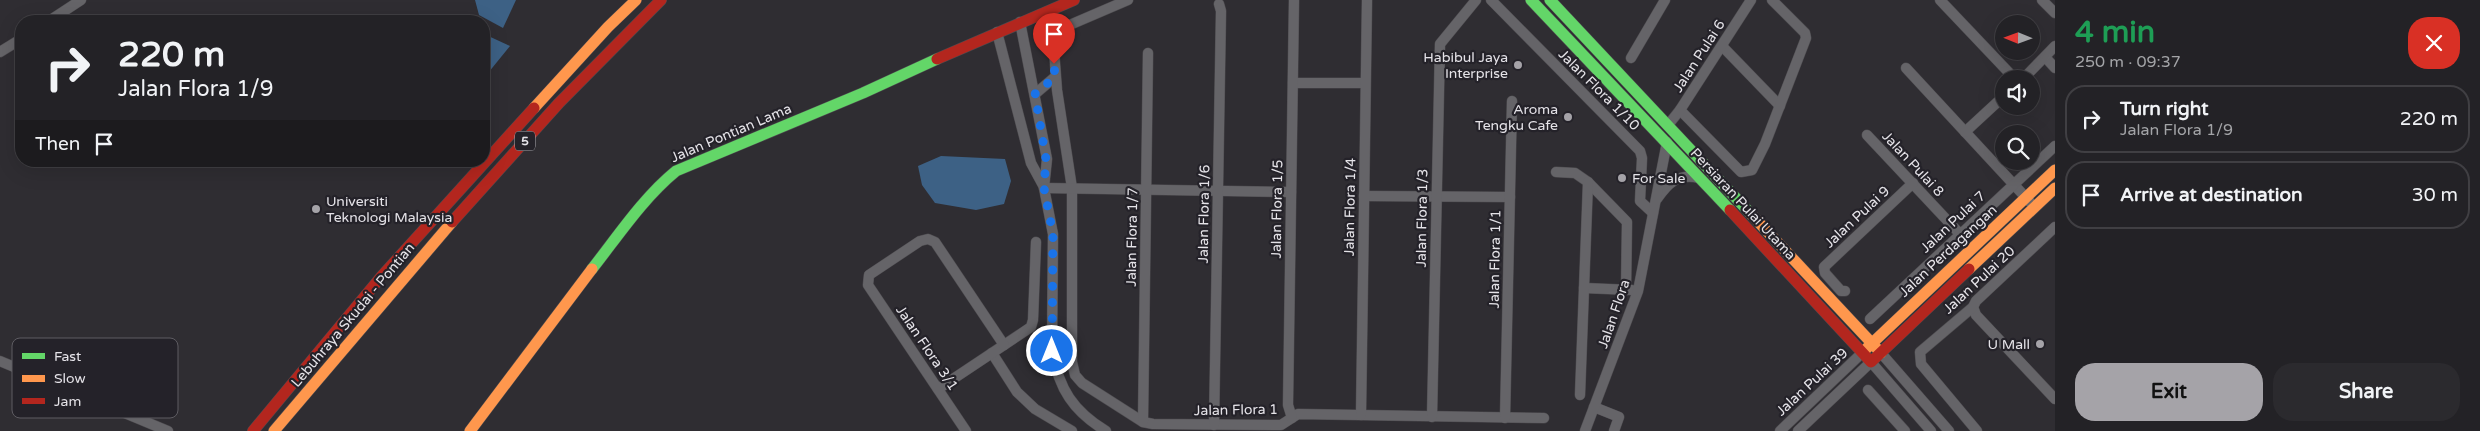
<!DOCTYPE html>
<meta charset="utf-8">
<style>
:root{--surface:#232226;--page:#2b2a2e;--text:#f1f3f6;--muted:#a3a4a7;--line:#403f43;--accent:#a5a3a8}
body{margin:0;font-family:"Varela Round",sans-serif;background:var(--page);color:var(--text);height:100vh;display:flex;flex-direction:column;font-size:19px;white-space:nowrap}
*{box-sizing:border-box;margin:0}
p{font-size:16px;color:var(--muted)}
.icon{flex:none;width:28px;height:28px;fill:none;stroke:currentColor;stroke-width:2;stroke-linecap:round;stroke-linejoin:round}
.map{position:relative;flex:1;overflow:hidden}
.sheet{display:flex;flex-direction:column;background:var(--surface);width:425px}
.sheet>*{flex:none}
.guide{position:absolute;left:15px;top:15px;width:475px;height:152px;border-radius:20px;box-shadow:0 5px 20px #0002,0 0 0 1px var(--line);background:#232226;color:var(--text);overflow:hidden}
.needle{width:32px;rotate:271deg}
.fabs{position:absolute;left:1995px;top:15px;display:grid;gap:10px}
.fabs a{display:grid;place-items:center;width:45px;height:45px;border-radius:50%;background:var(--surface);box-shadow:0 5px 20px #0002,0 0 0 1px var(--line);font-size:25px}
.pin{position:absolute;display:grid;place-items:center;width:42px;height:42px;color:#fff;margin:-51px -21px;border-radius:50% 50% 50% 0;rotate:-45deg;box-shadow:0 0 5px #0007}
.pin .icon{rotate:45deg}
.me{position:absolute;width:55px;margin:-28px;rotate:0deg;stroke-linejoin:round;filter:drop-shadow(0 0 4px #0008)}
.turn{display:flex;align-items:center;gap:18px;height:105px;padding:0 20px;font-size:22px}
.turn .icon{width:65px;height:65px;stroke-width:2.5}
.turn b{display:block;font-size:35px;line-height:42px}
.then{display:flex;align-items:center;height:48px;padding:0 20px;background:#0003;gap:10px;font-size:19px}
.round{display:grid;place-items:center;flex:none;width:52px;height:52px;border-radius:20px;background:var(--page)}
.headline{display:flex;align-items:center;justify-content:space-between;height:85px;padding:0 20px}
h1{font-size:30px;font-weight:700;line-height:38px;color:#1e9e55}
.primary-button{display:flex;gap:10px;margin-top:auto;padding:10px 20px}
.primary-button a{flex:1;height:58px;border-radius:20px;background:var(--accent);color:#111;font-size:20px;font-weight:700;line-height:58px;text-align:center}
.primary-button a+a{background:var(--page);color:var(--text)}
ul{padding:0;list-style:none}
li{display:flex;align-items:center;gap:15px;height:68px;margin:0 10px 8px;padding:0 10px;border:2px solid var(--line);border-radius:20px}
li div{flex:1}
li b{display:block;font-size:19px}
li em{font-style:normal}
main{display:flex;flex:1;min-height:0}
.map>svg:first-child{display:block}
</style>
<main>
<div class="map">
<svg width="2055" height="431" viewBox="0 0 2055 431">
<rect width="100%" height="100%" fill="#2f2d32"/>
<g fill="#3d6185">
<path d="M475,0H516L503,28L479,15Z"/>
<path d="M484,34L510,46L484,78Z"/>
<path d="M941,156L1005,159L1011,181L1004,204L976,210L935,203L922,185L918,166Z"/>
</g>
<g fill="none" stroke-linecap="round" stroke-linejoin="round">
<g stroke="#4d4b4f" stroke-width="11">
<g id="street">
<path d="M1128,0L1065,27L1058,33L1054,50L1057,90L1072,188V362L1075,375L1082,383L1143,422L1153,424L1281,425L1298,414L1544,418"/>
<path d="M1491,0L1640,151L1642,158L1640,201L1653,213"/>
<path d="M1940,0L2015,79"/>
<path d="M2042,0L2055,13"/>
<path d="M49,21L81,0"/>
<path d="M1020,22L1047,159L1044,188L1053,234L1052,351C1059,389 1073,411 1106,431"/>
<path d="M997,32L1031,163L1044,187"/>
<path d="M1722,46L1780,106"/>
<path d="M0,52L21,39"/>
<path d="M2045,57L2055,68"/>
<path d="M1631,58L1665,0"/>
<path d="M1906,68L2030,202"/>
<path d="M2023,79L2055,46"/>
<path d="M1293,83H1365"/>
<path d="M1035,94L1055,77"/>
<path d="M1680,110L1741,172L1752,170L1765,144L1806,38L1805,33L1772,0"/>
<path d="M1668,125L1680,110L1751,0"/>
<path d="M1965,132L2004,96"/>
<path d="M1867,135L1960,234"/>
<path d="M1556,172L1575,173L1588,182L1627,222L1626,290"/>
<path d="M1044,188L1291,192"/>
<path d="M1364,196L1510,197"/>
<path d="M1657,199C1668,183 1678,173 1699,178"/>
<path d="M1584,288L1632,290"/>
<path d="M1845,291H1841L1825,273L1824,267L1913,183"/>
<path d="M1973,307L1976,315L2055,399"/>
<path d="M1870,319L2055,146"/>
<path d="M992,353L1017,392L1035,409L1072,431"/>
<path d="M1881,353L1949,431"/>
<path d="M0,361L168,431"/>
<path d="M938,389L1031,327L1033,320L1036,242"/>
<path d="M1868,390L1905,431"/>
<path d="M1580,395L1588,182"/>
<path d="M1594,407L1619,417L1614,431"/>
<path d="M1361,415L1367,0"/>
<path d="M1432,417L1440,44L1476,0"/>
<path d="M1292,418L1288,405L1294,0"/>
<path d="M1505,418L1512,101"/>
<path d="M1143,422L1148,53"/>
<path d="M1214,425L1221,11L1219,4"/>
<path d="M966,431L868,285L869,275L920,241L928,239L935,242L1004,345"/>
<path d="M1585,431L1638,291L1667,142"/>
<path d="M1780,431L1862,353"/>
<path d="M1798,431L1871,362L1931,431"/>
<path d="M1977,431L1921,364L1920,352L1973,307L1976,301L2055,227"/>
</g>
</g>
<g stroke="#4d4b4f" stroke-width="12">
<g id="fast">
<path d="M1531,0L1730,210"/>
<path d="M1550,0L1750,213"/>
<path d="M592,269C618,236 643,198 676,171L863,93L937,59"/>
</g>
</g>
<g stroke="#4d4b4f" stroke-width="12">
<g id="slow">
<path d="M534,108L608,27L636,0"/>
<path d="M1750,213L1881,353"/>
<path d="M1969,269L2055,188"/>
<path d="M1866,349L2055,170"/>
<path d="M274,431L452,222"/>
<path d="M470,431L592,269"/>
</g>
</g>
<g stroke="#4d4b4f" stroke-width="12">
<g id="jam">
<path d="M937,59L1074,0"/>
<path d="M1730,210L1871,362L1969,269"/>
<path d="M452,222L559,103L661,0"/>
<path d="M253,431L381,277L534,108"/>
</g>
</g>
<use href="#street" stroke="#656468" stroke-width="10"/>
<use href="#fast" stroke="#63d668" stroke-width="11"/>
<use href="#slow" stroke="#ff974d" stroke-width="11"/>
<use href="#jam" stroke="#b3261e" stroke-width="11"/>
</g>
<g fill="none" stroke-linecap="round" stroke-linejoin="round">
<path stroke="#1a73e8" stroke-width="9" stroke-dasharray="0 16.2" d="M1052,351L1053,234L1044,188L1046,159L1035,94L1055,77L1054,64"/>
</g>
<g fill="#a5a3a8" stroke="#242229" stroke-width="2">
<circle cx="1518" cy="65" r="5"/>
<circle cx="1568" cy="117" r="5"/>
<circle cx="1622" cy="178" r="5"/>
<circle cx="316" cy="209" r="5"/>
<circle cx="2040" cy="344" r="5"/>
</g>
<g text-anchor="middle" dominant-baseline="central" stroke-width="4.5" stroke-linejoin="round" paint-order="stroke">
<rect fill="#242229" stroke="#aba9af" stroke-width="1" x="515" y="131.5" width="20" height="19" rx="4"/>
<g font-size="12" font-weight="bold" fill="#e5e3e8">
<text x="525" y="141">5</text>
</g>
<g font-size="14" fill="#e5e3e8" stroke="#242229">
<text transform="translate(1699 56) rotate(-57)">Jalan Pulai 6</text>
<text transform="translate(1599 90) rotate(45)">Jalan Flora 1/10</text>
<text transform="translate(731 133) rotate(-23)">Jalan Pontian Lama</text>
<text transform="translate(1913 164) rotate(47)">Jalan Pulai 8</text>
<text transform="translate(1743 204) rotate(47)">Persiaran Pulai Utama</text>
<text transform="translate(1350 207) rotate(-89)">Jalan Flora 1/4</text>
<text transform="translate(1277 209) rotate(-89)">Jalan Flora 1/5</text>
<text transform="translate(1204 214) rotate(-89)">Jalan Flora 1/6</text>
<text transform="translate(1857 217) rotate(-43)">Jalan Pulai 9</text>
<text transform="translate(1422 218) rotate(-89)">Jalan Flora 1/3</text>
<text transform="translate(1953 222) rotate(-43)">Jalan Pulai 7</text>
<text transform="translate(1132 237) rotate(-89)">Jalan Flora 1/7</text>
<text transform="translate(1948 251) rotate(-43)">Jalan Perdagangan</text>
<text transform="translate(1495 259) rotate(-89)">Jalan Flora 1/1</text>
<text transform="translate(1979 280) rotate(-43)">Jalan Pulai 20</text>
<text transform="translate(1614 314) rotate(-71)">Jalan Flora</text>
<text transform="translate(353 315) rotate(-50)">Lebuhraya Skudai - Pontian</text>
<text transform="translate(927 348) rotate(56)">Jalan Flora 3/1</text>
<text transform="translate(1812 382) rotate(-43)">Jalan Pulai 39</text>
<text transform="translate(1236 410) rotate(-1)">Jalan Flora 1</text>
</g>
<g font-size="14" fill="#e5e3e8" stroke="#242229" text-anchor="end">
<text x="1508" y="57">Habibul Jaya<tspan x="1508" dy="16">Interprise</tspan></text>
<text x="1558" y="109">Aroma<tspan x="1558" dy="16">Tengku Cafe</tspan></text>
<text x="1632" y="178" text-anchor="start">For Sale</text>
<text x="326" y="201" text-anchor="start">Universiti<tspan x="326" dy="16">Teknologi Malaysia</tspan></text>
<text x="2030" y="344">U Mall</text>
</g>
</g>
<rect x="12" y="338" width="166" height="80" rx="8" fill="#242229" stroke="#5e5c62" stroke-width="1"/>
<rect x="22" y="353" width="23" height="6" fill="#63d668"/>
<rect x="22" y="375" width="23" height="7" fill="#ff974d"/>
<rect x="22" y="398" width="23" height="6" fill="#b3261e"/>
<g font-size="14" fill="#e5e3e8">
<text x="54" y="361">Fast</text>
<text x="54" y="383">Slow</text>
<text x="54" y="406">Jam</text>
</g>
</svg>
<div class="fabs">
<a><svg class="needle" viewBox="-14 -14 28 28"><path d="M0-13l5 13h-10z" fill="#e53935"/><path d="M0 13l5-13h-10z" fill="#a3a4a7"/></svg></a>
<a><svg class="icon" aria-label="sound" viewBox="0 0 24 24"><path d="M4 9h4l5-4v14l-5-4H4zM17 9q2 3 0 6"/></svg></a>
<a><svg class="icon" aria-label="search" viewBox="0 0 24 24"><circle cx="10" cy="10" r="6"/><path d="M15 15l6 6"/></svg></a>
</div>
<div class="pin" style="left:1054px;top:64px;background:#d93025"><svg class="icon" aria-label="arrive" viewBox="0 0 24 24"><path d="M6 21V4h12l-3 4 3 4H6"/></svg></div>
<svg class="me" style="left:1052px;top:351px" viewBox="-20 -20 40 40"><circle r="17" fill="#1a73e8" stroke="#fff" stroke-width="3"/><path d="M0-11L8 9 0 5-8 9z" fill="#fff"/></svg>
<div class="guide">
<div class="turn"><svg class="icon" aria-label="right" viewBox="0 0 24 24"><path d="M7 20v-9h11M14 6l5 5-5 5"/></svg><div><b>220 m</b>Jalan Flora 1/9</div></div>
<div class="then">Then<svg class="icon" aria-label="arrive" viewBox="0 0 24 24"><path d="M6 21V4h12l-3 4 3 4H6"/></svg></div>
</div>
</div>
<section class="sheet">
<div class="headline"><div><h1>4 min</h1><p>250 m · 09:37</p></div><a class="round" style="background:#d93025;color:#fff"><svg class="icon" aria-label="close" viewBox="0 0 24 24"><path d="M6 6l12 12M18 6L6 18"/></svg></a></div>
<ul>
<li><svg class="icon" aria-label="right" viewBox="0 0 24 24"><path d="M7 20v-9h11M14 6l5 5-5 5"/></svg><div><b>Turn right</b><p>Jalan Flora 1/9</p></div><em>220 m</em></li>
<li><svg class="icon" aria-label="arrive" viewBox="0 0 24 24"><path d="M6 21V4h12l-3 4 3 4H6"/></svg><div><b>Arrive at destination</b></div><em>30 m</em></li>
</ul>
<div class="primary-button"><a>Exit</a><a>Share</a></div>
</section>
</main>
